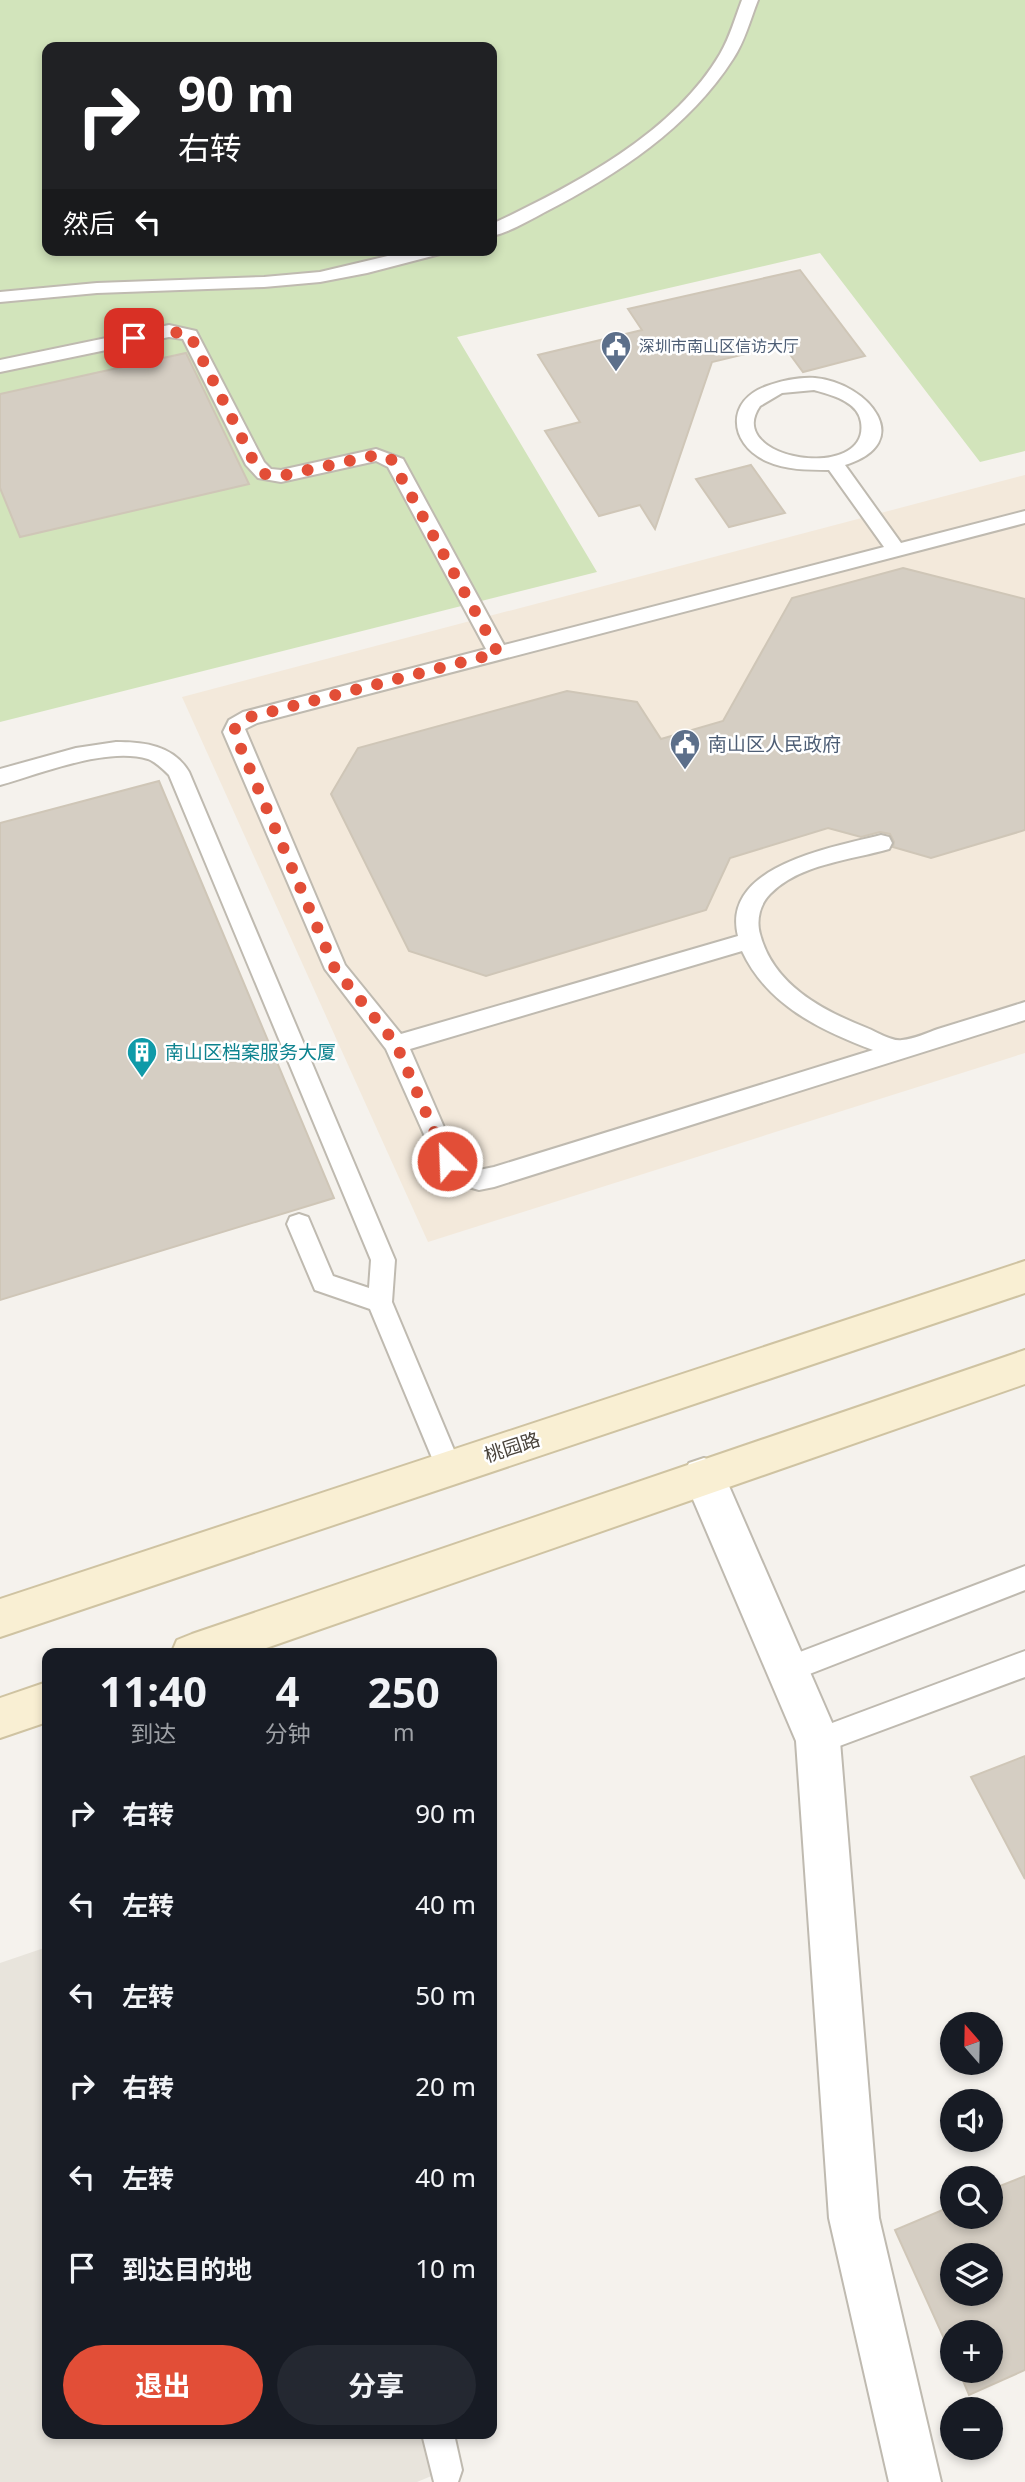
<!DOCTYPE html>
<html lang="zh">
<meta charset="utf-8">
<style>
:root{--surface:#171b24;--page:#242831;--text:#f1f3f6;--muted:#9ea1a6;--accent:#e24e37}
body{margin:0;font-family:"Noto Sans","Noto Sans SC",sans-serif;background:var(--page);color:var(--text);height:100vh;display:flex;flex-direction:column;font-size:26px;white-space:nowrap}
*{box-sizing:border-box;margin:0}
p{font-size:23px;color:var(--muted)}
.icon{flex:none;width:38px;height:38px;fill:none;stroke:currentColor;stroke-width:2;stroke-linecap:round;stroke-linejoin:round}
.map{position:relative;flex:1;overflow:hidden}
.panel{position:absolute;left:42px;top:1648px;width:455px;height:791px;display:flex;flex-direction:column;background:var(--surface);border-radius:14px;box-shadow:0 4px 10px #0003}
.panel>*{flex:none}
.banner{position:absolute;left:42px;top:42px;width:455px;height:214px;border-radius:14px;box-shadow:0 4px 10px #0003;background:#202124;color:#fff;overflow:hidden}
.needle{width:46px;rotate:340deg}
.controls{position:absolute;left:940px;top:2012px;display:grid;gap:14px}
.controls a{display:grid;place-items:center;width:63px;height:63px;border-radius:50%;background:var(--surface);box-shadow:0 4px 10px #0003;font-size:35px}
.pin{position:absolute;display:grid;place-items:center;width:60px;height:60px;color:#fff;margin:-30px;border-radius:14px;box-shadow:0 4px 10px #0006}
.me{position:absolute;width:77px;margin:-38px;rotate:336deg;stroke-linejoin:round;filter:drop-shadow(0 0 5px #0008)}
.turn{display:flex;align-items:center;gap:24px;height:147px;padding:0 21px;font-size:32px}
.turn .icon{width:91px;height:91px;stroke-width:2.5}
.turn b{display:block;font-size:49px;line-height:60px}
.then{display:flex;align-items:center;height:66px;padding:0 21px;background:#0003;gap:14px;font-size:26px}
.eta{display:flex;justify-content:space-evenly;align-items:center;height:119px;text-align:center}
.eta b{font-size:42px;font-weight:700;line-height:49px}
.cta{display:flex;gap:14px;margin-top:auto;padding:14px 21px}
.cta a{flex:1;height:80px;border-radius:42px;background:var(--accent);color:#fff;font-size:28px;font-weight:700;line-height:80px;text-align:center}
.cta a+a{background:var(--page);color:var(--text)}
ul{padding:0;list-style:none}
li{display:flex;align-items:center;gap:21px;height:91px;padding:0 21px}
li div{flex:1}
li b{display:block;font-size:26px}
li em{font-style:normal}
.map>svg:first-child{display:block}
</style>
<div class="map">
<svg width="1025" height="2482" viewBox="0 0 1025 2482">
<rect width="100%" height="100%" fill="#f5f2ed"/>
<path fill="#e8e4dc" d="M47,1947V2434H438L446,2470L417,2482H0V1963Z"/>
<path fill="#f3e9db" d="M1025,475V1053L428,1242L182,697Z"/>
<path fill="#d2e4bb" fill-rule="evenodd" d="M0,0H1025V451L980,462L820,253L457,337L597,572L0,722ZM47,47H492V250H47Z"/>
<g fill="#d5cec3" stroke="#cfc6b7" stroke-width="2" fill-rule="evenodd">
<path d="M800,270L865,356L803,372L783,345L712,362L655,529L640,505L599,516L545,431L580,422L538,355L642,330L628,309Z"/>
<path d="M186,353L249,484L20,537L0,488V394Z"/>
<path d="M751,465L785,513L729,527L696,479Z"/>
<path d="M903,568L1025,599V830L931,858L893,847L894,842L890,834L880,832L861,837L828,828L730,858L706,910L486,976L409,951L331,794L358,748L567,691L637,702L661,739L723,721L792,598Z"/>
<path d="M159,781L334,1198L0,1300V823Z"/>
<path d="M1025,1756V1879L971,1777Z"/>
<path d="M1025,2176V2370L969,2395L959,2371H990V2333H952V2356L895,2230L952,2206V2217H990V2190ZM952,2256H990V2294H952Z"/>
</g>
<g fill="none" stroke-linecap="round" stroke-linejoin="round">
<g stroke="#bfbab0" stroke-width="4">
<g id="lane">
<path d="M742,0H758C750,20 745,41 733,59C689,128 617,175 545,212C528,221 510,232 492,236V224C573,186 673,134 720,54C730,37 735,18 742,0Z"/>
<path d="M413,250H443L440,254L367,273L320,282L264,287L97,293L0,302V292L97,283L264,277L320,272Z"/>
<path d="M169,325L196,331L264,462L271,469L281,470L376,449L403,459L504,645L884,547L829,470C807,470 786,470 766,461C728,443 726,400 767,386C781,381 799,377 815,378C869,383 917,443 845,465L901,543L1025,511V523L257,723L245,729L345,965L401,1034L738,936C720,865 835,847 881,835L889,837L892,843L889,849C851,860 799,864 770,894C760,904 756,920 760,934C773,984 821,1010 867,1028C877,1032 892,1042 902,1040C914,1039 927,1033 938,1029C967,1020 996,1011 1025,1002V1020L494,1187L479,1190L455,1183L439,1168L386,1049L325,969L223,732L229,720L243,712L486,649L388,467L376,461L281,482L258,478L246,465L183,339L169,337L0,372V360ZM814,390C831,395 858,401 861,422C871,483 722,460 760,406L782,393ZM742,951C767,1005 820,1030 873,1050L494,1167L479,1170L472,1168L456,1155L410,1049Z"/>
<path d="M116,742C144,742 173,745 189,772L395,1260L392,1302L462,1469L458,1477L449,1480L440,1477L370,1309L315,1290L287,1224L290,1217L299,1214L308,1217L333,1276L369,1288L371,1260L169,775C163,769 156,762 148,759C107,746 40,774 0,785V769L76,748Z"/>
<path d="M1025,1566V1590L789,1682L779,1678L775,1669L779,1660Z"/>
<path d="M1025,1651V1677L818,1754L808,1750L804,1741L808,1732Z"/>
<path d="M422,2434H454L462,2470L458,2482H434Z"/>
</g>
</g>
<g stroke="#bfbab0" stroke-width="4">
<path id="street" d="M704,1458L719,1463L840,1741L879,2218L941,2482H889L829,2218L796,1741L683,1476L689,1463Z"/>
</g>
<g stroke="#cfc3a2" stroke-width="4">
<g id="secondary">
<path d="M1025,1261V1293L0,1637V1599Z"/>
<path d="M1025,1350V1384L249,1654H171L177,1640L192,1634Z"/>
<path d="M47,1682V1722L0,1738V1698Z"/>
</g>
</g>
<use href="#lane" fill="#fff" fill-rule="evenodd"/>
<use href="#street" fill="#fff" fill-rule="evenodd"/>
<use href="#secondary" fill="#f9efd3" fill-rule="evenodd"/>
</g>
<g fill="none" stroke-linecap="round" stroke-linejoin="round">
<path stroke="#e24e37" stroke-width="12" stroke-dasharray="0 21.6" d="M134,338L169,331L190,335L256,466L265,474L281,476L376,455L391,459L498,653L250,717L236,725L234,732L335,969L396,1044L447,1161"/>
</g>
<defs>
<g id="civic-pin" transform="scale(1.575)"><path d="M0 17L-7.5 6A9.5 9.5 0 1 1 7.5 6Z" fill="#5c6f8a" stroke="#fff"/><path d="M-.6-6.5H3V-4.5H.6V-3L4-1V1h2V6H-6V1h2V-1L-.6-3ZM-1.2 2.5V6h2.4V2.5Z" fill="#fff"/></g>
<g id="building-pin" transform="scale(1.575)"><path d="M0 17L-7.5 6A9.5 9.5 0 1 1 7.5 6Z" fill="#0f9aa8" stroke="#fff"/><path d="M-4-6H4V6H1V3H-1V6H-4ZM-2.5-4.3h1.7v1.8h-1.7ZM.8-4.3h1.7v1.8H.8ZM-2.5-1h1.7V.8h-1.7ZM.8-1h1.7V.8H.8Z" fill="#fff"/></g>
</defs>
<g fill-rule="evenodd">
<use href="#civic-pin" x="616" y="346"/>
<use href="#civic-pin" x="685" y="744"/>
<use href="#building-pin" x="142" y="1052"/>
</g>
<g text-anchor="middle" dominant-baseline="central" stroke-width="5" stroke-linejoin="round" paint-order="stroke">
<g font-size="16" fill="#4e5e75" stroke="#fff" text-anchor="start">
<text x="639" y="346">深圳市南山区信访大厅</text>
</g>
<g font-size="19" fill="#4e5e75" stroke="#fff" text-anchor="start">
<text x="708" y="744">南山区人民政府</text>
</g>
<g font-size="19" fill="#0d838f" stroke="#fff" text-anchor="start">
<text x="165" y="1052">南山区档案服务大厦</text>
</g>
<g font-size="19" fill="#49433b" stroke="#fff">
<text transform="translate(512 1447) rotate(-18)">桃园路</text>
</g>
</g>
</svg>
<div class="controls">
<a><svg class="needle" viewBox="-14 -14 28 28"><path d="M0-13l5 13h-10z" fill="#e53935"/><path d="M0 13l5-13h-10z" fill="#9ea1a6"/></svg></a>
<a><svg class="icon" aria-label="sound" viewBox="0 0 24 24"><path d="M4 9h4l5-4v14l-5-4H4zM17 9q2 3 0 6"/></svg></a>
<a><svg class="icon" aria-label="search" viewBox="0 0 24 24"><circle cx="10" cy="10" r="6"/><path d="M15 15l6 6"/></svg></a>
<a><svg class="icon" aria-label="layers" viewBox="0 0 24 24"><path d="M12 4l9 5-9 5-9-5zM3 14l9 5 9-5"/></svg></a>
<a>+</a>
<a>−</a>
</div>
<div class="pin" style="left:134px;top:338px;background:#d93025"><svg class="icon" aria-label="arrive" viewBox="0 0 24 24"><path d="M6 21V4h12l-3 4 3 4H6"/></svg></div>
<svg class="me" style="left:447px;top:1161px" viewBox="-20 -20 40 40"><circle r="17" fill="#e24e37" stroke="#fff" stroke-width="3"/><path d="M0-11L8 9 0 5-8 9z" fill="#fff"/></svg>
<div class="banner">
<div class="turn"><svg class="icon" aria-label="right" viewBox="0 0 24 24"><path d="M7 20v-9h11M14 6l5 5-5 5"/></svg><div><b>90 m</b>右转</div></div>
<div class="then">然后<svg class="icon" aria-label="left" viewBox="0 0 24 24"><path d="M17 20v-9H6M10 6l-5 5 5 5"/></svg></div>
</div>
<section class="panel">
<div class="eta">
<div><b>11:40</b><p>到达</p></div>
<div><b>4</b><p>分钟</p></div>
<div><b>250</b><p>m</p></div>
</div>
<ul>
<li><svg class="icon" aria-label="right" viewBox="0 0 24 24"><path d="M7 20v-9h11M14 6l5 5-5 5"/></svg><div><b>右转</b></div><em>90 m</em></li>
<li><svg class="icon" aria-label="left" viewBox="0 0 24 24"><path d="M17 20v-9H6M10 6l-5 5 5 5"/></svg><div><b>左转</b></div><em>40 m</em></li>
<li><svg class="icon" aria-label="left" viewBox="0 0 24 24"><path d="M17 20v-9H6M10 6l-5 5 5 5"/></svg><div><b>左转</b></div><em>50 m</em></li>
<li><svg class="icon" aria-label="right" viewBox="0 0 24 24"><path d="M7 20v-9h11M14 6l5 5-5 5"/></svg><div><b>右转</b></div><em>20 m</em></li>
<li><svg class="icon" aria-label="left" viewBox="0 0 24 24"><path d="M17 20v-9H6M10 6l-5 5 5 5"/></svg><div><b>左转</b></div><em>40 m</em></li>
<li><svg class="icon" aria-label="arrive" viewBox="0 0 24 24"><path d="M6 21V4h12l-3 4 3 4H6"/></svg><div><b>到达目的地</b></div><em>10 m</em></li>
</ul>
<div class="cta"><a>退出</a><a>分享</a></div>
</section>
</div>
